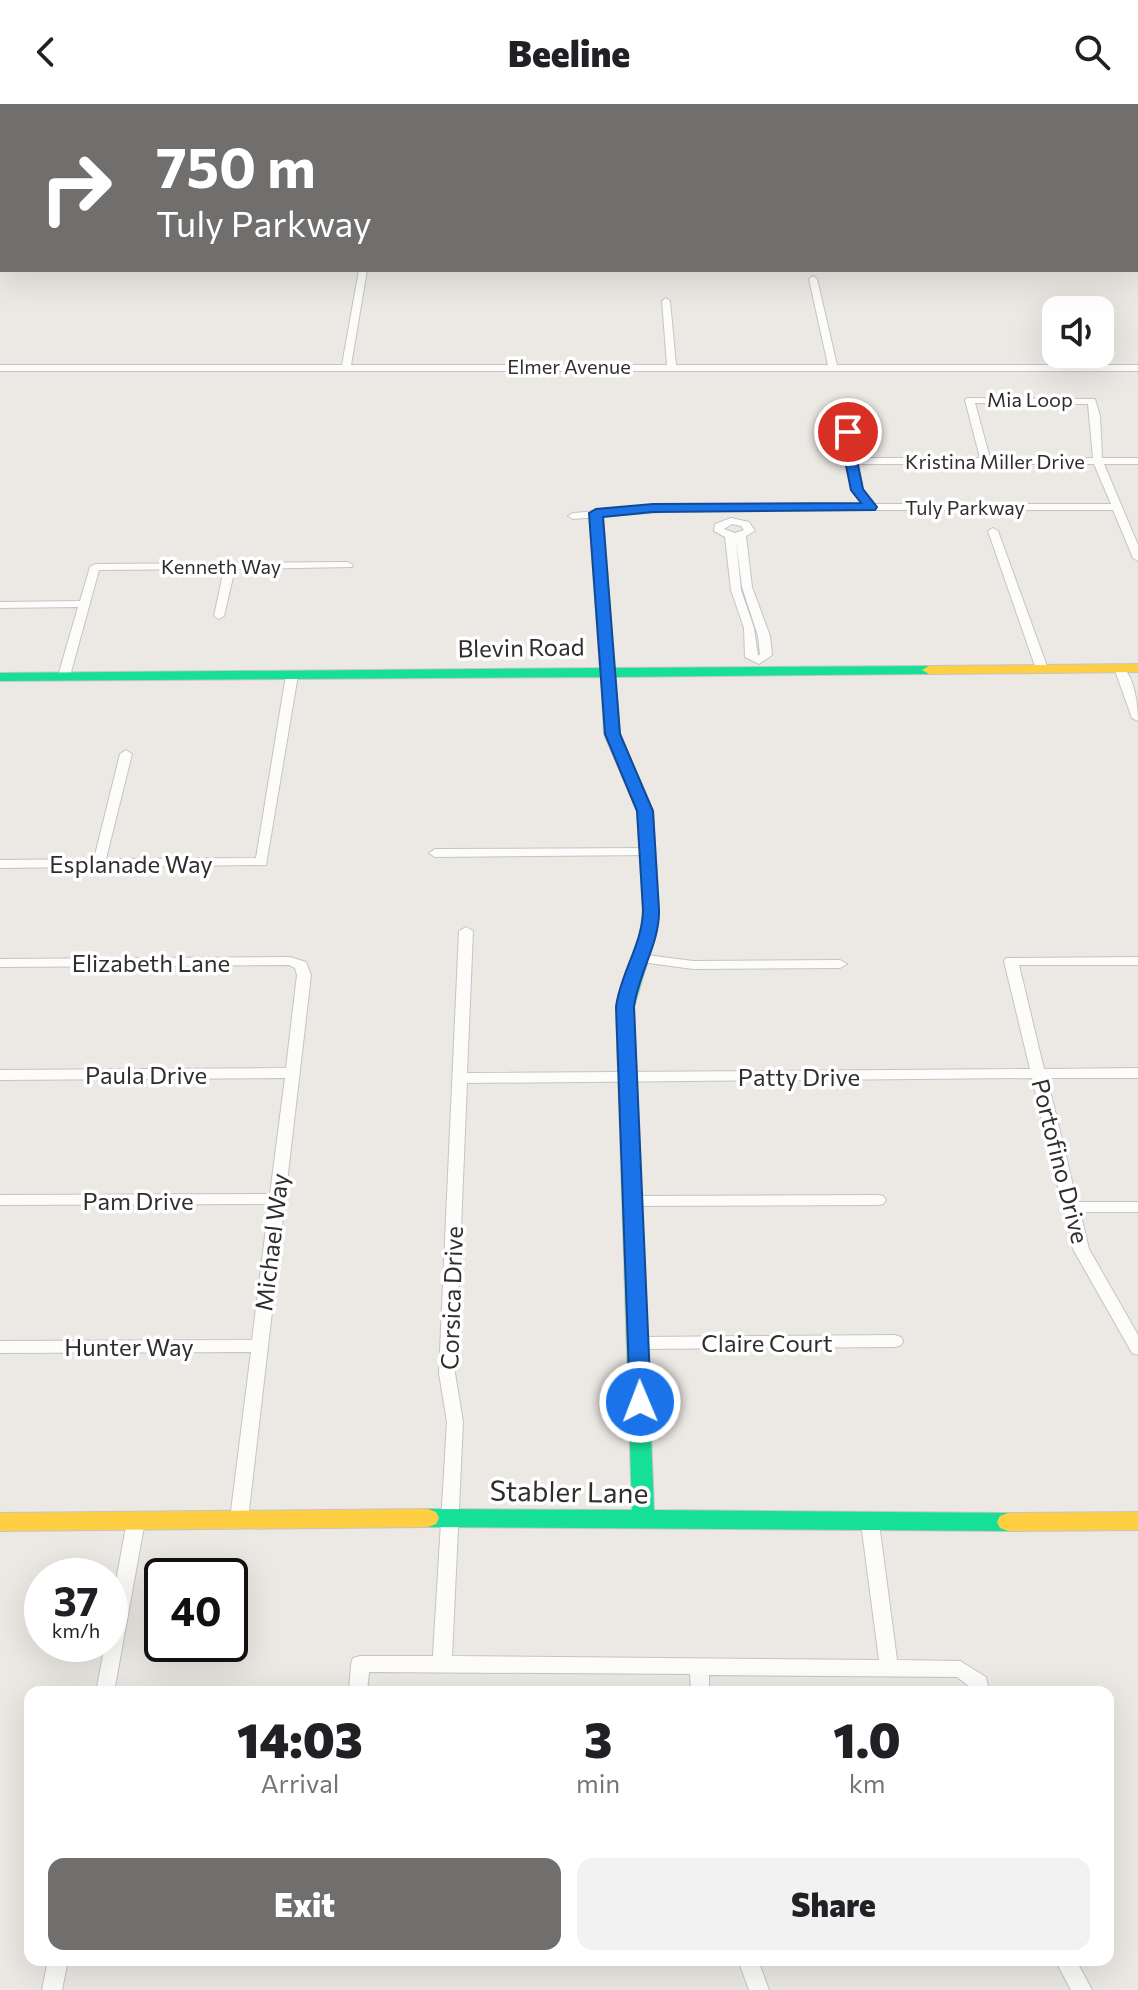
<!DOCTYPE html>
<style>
:root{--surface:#fff;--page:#f2f2f2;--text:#202124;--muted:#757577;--accent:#706f6e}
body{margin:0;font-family:Commissioner,sans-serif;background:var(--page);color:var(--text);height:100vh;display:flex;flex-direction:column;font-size:30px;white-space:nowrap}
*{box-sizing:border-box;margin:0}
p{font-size:26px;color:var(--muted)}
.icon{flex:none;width:44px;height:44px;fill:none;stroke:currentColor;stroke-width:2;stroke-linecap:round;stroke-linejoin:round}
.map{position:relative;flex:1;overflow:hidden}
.details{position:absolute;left:24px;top:1582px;width:1090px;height:280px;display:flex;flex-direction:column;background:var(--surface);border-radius:16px;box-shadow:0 8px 32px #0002}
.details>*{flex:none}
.guide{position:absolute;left:0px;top:0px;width:1138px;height:168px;box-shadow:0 8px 32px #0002;background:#706f6e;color:#fff;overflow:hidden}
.buttons{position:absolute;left:1042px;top:192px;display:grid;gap:16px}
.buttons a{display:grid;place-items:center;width:72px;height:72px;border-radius:16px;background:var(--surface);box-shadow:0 8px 32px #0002;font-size:40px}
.speed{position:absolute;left:24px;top:1454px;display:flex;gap:16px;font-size:40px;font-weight:700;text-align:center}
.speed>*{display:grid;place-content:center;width:104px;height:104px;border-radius:50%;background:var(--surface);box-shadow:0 8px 32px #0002;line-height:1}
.speed small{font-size:20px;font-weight:400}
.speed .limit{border:4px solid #111;border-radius:12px;background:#fff;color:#111}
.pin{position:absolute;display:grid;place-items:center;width:68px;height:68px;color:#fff;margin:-34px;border:4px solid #fff;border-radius:50%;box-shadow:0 2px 8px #0007}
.me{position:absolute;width:88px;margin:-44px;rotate:359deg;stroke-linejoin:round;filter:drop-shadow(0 0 6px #0008)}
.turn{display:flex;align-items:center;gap:28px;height:168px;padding:0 24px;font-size:36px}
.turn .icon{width:104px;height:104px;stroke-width:2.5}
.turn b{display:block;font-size:56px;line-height:68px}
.eta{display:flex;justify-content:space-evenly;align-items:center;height:136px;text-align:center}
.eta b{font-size:48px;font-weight:800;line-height:56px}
.cta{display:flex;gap:16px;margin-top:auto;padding:16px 24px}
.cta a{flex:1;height:92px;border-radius:16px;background:var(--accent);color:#fff;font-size:32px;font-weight:800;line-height:92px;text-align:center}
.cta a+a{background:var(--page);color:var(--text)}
header{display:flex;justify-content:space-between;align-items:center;height:104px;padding:0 24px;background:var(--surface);font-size:36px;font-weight:800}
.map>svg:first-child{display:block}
</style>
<header><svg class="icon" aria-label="back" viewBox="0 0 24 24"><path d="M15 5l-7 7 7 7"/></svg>Beeline<svg class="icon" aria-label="search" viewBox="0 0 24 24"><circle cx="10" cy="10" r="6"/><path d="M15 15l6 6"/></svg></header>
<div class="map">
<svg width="1138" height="1886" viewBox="0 0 1138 1886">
<rect width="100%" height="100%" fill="#ece8e4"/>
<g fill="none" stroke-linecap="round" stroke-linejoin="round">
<g stroke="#c5c4c5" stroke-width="2">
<g id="street">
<path d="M1072,0H1080L1081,2H1073Z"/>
<rect x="0" y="20" width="2" height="4"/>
<rect x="0" y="105" width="2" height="4"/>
<path d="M359,166H367L351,261H667L662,197L666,194L670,197L676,261H828L809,175L813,172L817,175L837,261H1138V267H0V261H342Z"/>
<path d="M967,294L1095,295L1100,312L1102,354H1138V360H1104L1138,441V457L1133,454L1113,406H686L573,415L568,412L573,409L686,400H862L853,388L841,332L848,322L856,324L851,332L856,354H980L965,296ZM975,299L1088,300L1093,354H990ZM857,360H1094L1111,400H873L863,388Z"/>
<path d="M731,414L749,418L755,427L746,432L752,483L770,532L772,551L759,560L745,553L744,524L731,486L725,433L714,427L715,420ZM732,420L741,422L744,426L735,429L724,425ZM736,436L742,483L758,532L760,550L758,552L754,524L741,486Z"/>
<path d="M993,424L998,427L1048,565L1046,567H1038L1036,565L988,427Z"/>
<path d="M348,458L353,461L352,463L235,465L224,512L219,515L214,512L224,465L99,466L70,572L64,575L58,572L78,503L0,504V498L80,497L90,463L95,460Z"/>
<path d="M1120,561C1134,569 1138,601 1138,617L1132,614L1114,564Z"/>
<path d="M292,568L298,571L266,761L0,764V756L94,755L120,650L126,646L132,650L106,755L256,754L286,571Z"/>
<path d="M648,744L654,748L652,751L435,753L429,749L435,745Z"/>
<path d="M466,823L473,827L467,969L1030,965L1004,857L1006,854L1138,853V861H1019L1044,965L1138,964V974H1047L1077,1098H1138V1108H1080L1089,1145L1138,1231V1251L1132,1249L1073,1145L1032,974L467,979L455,1269L463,1318L452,1552L879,1556L861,1419L864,1414L870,1412L876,1414L879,1419L897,1556L960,1557L986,1573L989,1588H971L970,1583L957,1573L709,1571V1588H691L690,1570L369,1568L367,1588H349L351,1560L353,1554L360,1552H433L447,1318L439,1269L459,827Z"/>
<path d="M639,850L693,857L840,856L847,860L840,864L693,865L634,857L632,854Z"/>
<path d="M290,853L306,858L311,871L248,1415L245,1420L239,1422L233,1420L230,1415L251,1248L0,1249V1237L252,1236L269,1100L0,1101V1091L270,1090L285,974L0,976V966L286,964L297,871L295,864L289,861L0,863V855Z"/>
<path d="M878,1091L883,1092L886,1096L883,1100L878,1101L633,1102L628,1101L625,1097L628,1093L633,1092Z"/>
<path d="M895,1231L901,1233L903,1237L901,1241L895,1243L639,1245L633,1243L631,1239L633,1235L639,1233Z"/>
<path d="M136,1410L142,1412L145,1417L114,1588H96L105,1540H110V1510L127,1417L130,1412Z"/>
<path d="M48,1856H68L62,1886H42Z"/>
<path d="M738,1856H758L769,1886H749Z"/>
<path d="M1055,1856H1076L1092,1886H1071Z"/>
</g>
</g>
<g stroke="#c5c4c5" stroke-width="2">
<g id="fast">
<path d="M72,0H83L70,2Z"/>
<path d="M0,1L5,2H2V7Z"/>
<path d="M596,405L603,409L614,564L929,562L936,566L929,570L615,573L620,630L653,707L659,806L656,830L634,903L654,1406L1008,1409L1016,1412L1019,1418L1016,1424L1008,1427L428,1423L420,1420L417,1414L420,1408L428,1405L632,1406L616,903L640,830L643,806L637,707L604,630L601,573L0,577V569L600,564L589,409Z"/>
</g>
</g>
<g stroke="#c5c4c5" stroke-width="2">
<g id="slow">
<rect x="1136" y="5" width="2" height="6"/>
<path d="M1138,560V568L929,570L922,566L929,562Z"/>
<path d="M428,1405L436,1408L439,1414L436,1420L428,1423L0,1427V1409Z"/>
<path d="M1138,1408V1426L1008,1427L1000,1424L997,1418L1000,1412L1008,1409Z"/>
</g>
</g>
<g stroke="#c5c4c5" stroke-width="2">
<path id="jam" d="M2,46V52L0,53V47Z"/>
</g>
<use href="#street" fill="#fcfcfb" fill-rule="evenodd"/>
<use href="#fast" fill="#16e098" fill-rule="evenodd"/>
<use href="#slow" fill="#ffcf43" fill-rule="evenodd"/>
<use href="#jam" fill="#f24e42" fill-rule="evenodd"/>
</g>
<path fill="#1a73e8" stroke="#114b97" stroke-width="2" d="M848,324L854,328L852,332L863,385L877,403L875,406L653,408L603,413L620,630L653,707L659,806C660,839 638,870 634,903L651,1298L648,1304L640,1306L633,1304L630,1298L616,903C620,870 643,839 643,806L637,707L605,630L589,409L596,405L653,400L861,399L851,386L840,332Z"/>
<g text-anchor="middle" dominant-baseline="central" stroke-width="7" stroke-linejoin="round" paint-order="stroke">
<g font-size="20" fill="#2e2e2e" stroke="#fff">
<text x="569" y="262">Elmer Avenue</text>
<text x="1030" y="295">Mia Loop</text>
<text x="995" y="357">Kristina Miller Drive</text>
<text x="965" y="403">Tuly Parkway</text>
<text x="221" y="462">Kenneth Way</text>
</g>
<g font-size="24" fill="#2e2e2e" stroke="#fff">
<text transform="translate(521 543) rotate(-1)">Blevin Road</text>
<text x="131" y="759">Esplanade Way</text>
<text x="151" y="858">Elizabeth Lane</text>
<text x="146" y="970">Paula Drive</text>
<text x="799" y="972">Patty Drive</text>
<text transform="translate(1061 1057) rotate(76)">Portofino Drive</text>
<text x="138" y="1096">Pam Drive</text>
<text transform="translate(271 1138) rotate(-83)">Michael Way</text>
<text transform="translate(451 1194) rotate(-88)">Corsica Drive</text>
<text x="767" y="1238">Claire Court</text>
<text x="129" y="1242">Hunter Way</text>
</g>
<g font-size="28" fill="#2e2e2e" stroke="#fff">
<text transform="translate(569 1387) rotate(1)">Stabler Lane</text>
</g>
</g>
</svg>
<div class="buttons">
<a><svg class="icon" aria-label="sound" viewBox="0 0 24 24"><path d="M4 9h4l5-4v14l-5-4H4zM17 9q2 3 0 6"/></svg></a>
</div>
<div class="speed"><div>37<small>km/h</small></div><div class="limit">40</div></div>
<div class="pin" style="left:848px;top:328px;background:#d93025"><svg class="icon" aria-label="arrive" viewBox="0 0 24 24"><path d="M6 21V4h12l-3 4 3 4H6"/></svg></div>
<svg class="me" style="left:640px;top:1298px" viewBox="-20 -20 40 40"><circle r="17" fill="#1a73e8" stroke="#fff" stroke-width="3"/><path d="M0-11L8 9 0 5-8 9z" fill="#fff"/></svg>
<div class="guide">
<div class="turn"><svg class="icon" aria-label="right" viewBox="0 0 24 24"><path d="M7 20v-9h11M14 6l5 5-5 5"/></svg><div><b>750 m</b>Tuly Parkway</div></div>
</div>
<section class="details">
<div class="eta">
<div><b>14:03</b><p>Arrival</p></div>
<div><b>3</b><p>min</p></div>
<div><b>1.0</b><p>km</p></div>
</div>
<div class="cta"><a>Exit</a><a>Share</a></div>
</section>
</div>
